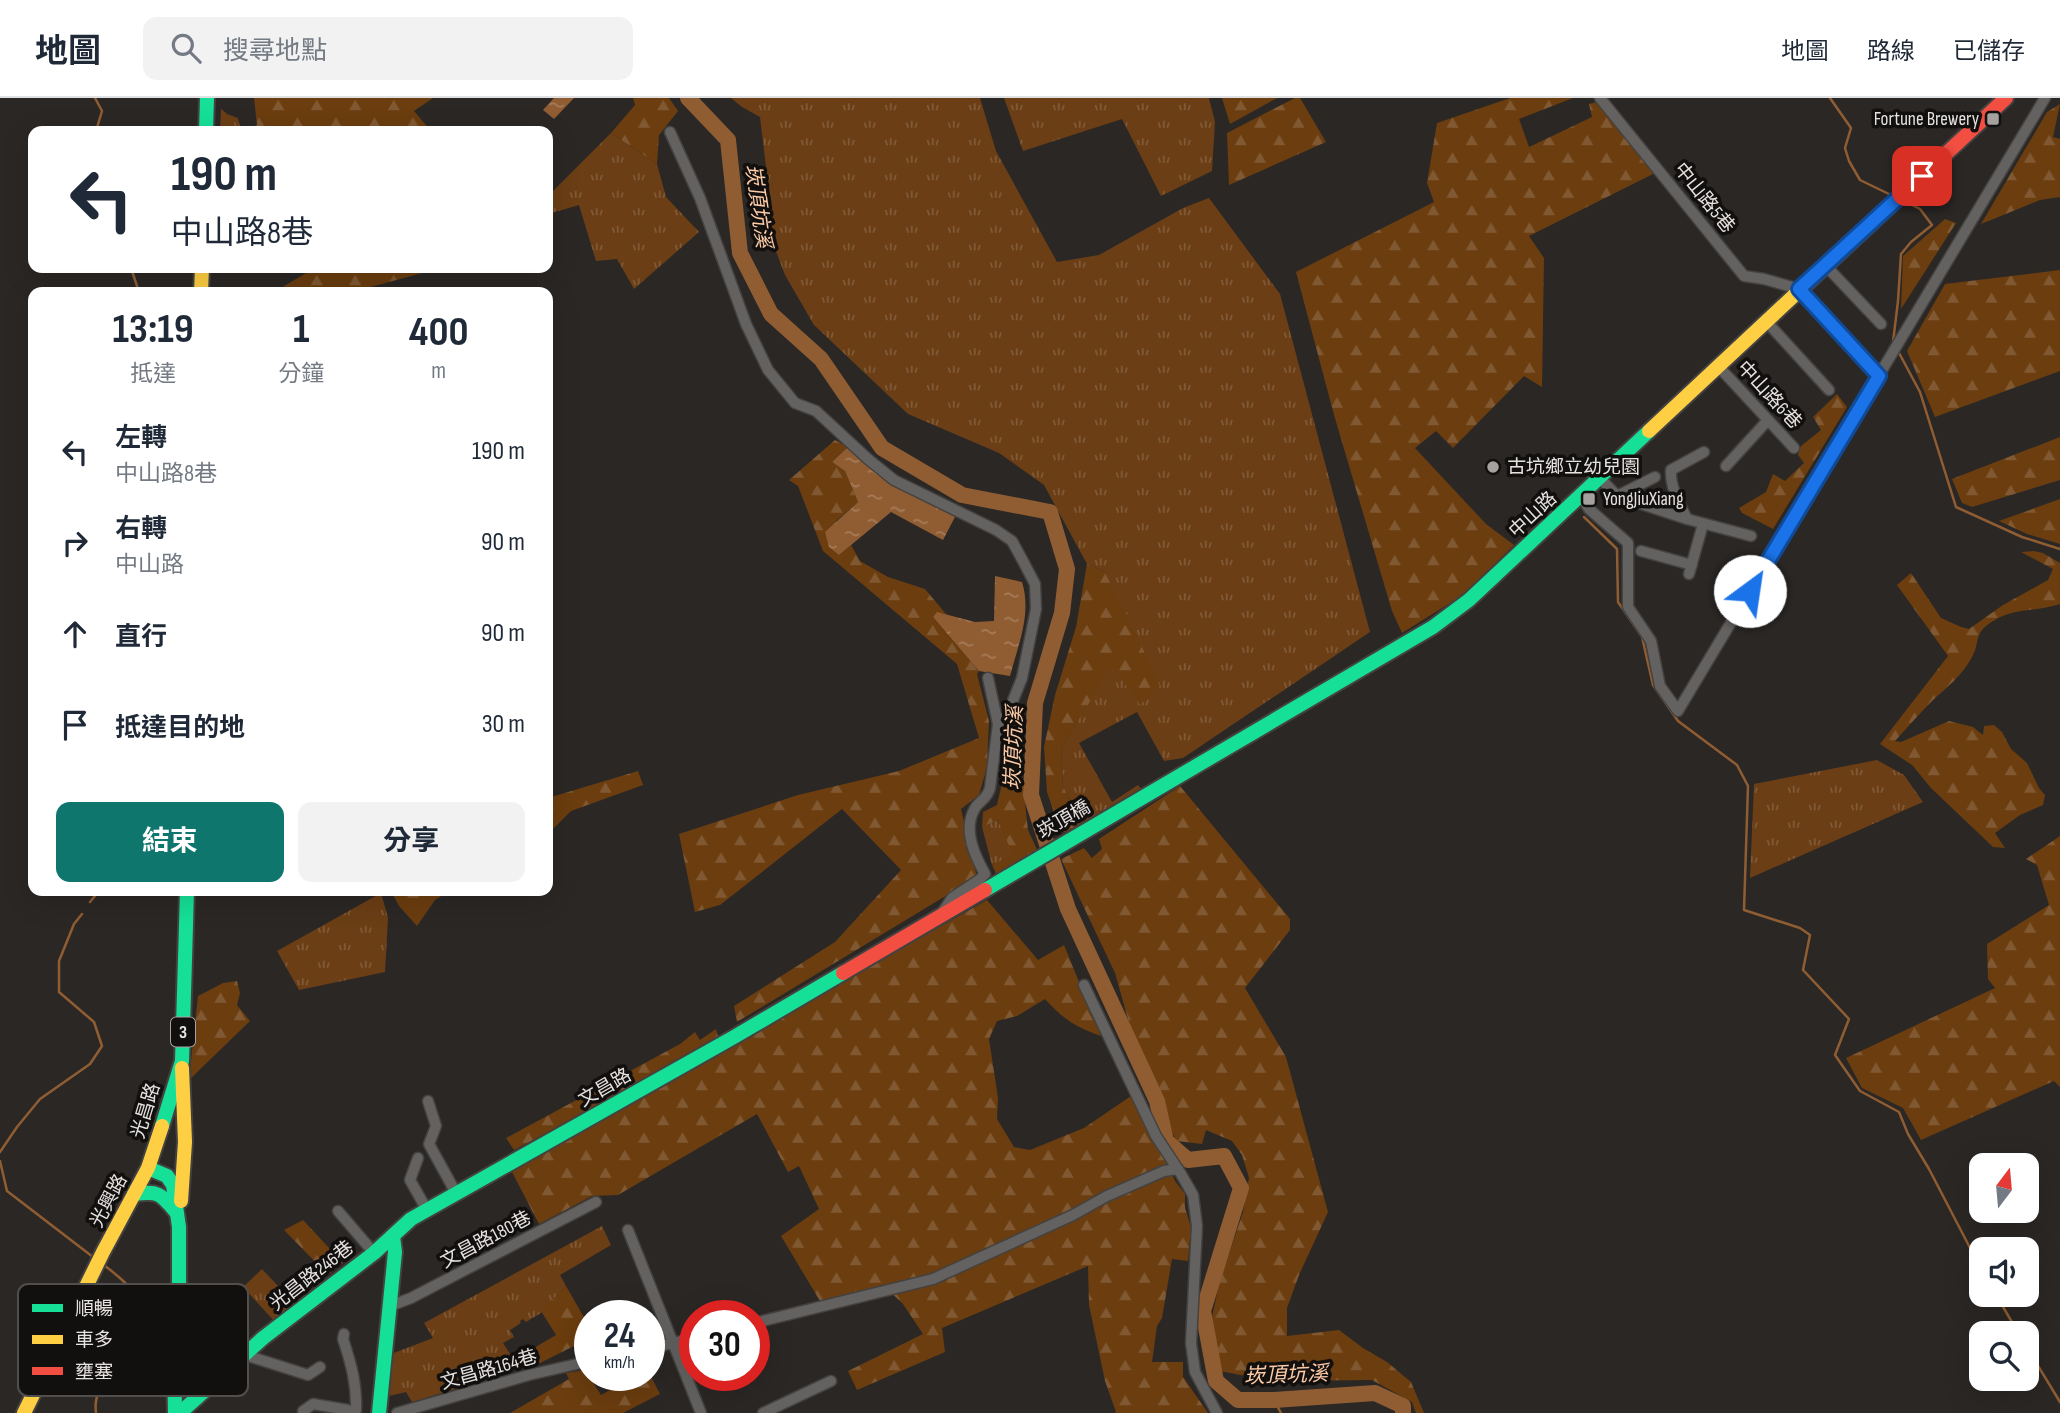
<!DOCTYPE html>
<html lang="zh-TW">
<meta charset="utf-8">
<style>
:root{--surface:#fff;--page:#f2f2f3;--text:#1f2937;--muted:#747a83;--line:#e0e1e3;--accent:#0f766e}
body{margin:0;font-family:"Sofia Sans Condensed","Noto Sans TC",sans-serif;background:var(--page);color:var(--text);height:100vh;display:flex;flex-direction:column;font-size:26px;white-space:nowrap}
*{box-sizing:border-box;margin:0}
p{font-size:23px;color:var(--muted)}
.icon{flex:none;width:38px;height:38px;fill:none;stroke:currentColor;stroke-width:2;stroke-linecap:round;stroke-linejoin:round}
.map{position:relative;flex:1;overflow:hidden}
.panel{position:absolute;left:28px;top:189px;width:525px;height:609px;display:flex;flex-direction:column;background:var(--surface);border-radius:14px;box-shadow:0 7px 28px #0002}
.panel>*{flex:none}
.banner{position:absolute;left:28px;top:28px;width:525px;height:147px;border-radius:14px;box-shadow:0 7px 28px #0002;background:#fff;color:var(--text);overflow:hidden}
.needle{width:46px;rotate:16deg}
.tools{position:absolute;left:1969px;top:1055px;display:grid;gap:14px}
.tools a{display:grid;place-items:center;width:70px;height:70px;border-radius:14px;background:var(--surface);box-shadow:0 7px 28px #0002;font-size:35px}
.speed{position:absolute;left:574px;top:1202px;display:flex;gap:14px;font-size:35px;font-weight:700;text-align:center}
.speed>*{display:grid;place-content:center;width:91px;height:91px;border-radius:50%;background:var(--surface);box-shadow:0 7px 28px #0002;line-height:1}
.speed small{font-size:18px;font-weight:400}
.speed .limit{border:10px solid #d22;background:#fff;color:#111}
.pin{position:absolute;display:grid;place-items:center;width:60px;height:60px;color:#fff;margin:-30px;border-radius:14px;box-shadow:0 4px 10px #0006}
.me{position:absolute;width:77px;margin:-38px;rotate:31deg;stroke-linejoin:round;filter:drop-shadow(0 0 5px #0008)}
.turn{display:flex;align-items:center;gap:24px;height:147px;padding:0 28px;font-size:32px}
.turn .icon{width:91px;height:91px;stroke-width:2.5}
.turn b{display:block;font-size:49px;line-height:60px}
.eta{display:flex;justify-content:space-evenly;align-items:center;height:119px;text-align:center}
.eta b{font-size:42px;font-weight:700;line-height:49px}
.action{display:flex;gap:14px;margin-top:auto;padding:14px 28px}
.action a{flex:1;height:80px;border-radius:14px;background:var(--accent);color:#fff;font-size:28px;font-weight:700;line-height:80px;text-align:center}
.action a+a{background:var(--page);color:var(--text)}
ul{padding:0;list-style:none}
li{display:flex;align-items:center;gap:21px;height:91px;padding:0 28px}
li div{flex:1}
li b{display:block;font-size:26px}
li em{font-style:normal}
header{display:flex;align-items:center;gap:42px;box-sizing:border-box;height:98px;padding:0 35px;background:var(--surface);border-bottom:2px solid var(--line)}
header strong{font-size:33px}
nav{display:flex;gap:38px;margin-inline-start:auto;font-size:24px}
.search{width:490px;height:63px;background:var(--page);display:flex;align-items:center;gap:18px;box-sizing:border-box;padding:0 24px;border-radius:14px;color:var(--muted);font-size:26px}
.map>svg:first-child{display:block}
</style>
<header>
<strong>地圖</strong>
<div class="search"><svg class="icon" aria-label="search" viewBox="0 0 24 24"><circle cx="10" cy="10" r="6"/><path d="M15 15l6 6"/></svg>搜尋地點</div>
<nav><a>地圖</a><a>路線</a><a>已儲存</a></nav>
</header>
<div class="map">
<svg width="2060" height="1315" viewBox="0 0 2060 1315">
<defs>
<pattern id="grass-tufts" width="24" height="20" patternUnits="userSpaceOnUse" patternTransform="scale(1.75)"><rect width="24" height="20" fill="#6b3e15"/><path d="M3 7l-1-3M5 7V3M7 7l1-3M15 17l-1-3M17 17v-4M19 17l1-3" fill="none" stroke="#805a37"/></pattern>
<pattern id="forest-firs" width="22" height="20" patternUnits="userSpaceOnUse" patternTransform="scale(1.75)"><rect width="22" height="20" fill="#6b3d0f"/><path d="M5 1l3.5 6h-7zM16 11l3.5 6h-7z" fill="#805932"/></pattern>
<pattern id="water-ripples" width="26" height="14" patternUnits="userSpaceOnUse" patternTransform="scale(1.75)"><rect width="26" height="14" fill="#905d33"/><path d="M2 4q2-2 4 0t4 0M15 11q2-2 4 0t4 0" fill="none" stroke="#a57c5a"/></pattern>
</defs>
<rect width="100%" height="100%" fill="#2a2725"/>
<g fill="url(#grass-tufts)">
<path d="M731,0H980L996,53L1057,164L1099,157L1183,110L1209,100L1280,196L1370,534L1183,660L1164,663L1137,614L1079,645L1112,704L1138,687L1144,694L1083,729L1063,688L1061,650L1111,568L1104,473L1087,466L1044,387L999,355L908,316L814,227L785,177L772,143L768,86L760,19L742,9Z"/>
<path d="M1004,0H1209L1215,24L1212,73L1161,98L1122,21L1023,53Z"/>
<path d="M221,11L227,16L238,20L241,33H220Z"/>
<path d="M611,35L657,66L666,99L699,134L634,191L617,161L596,163L579,107L548,116V98Z"/>
<path d="M1877,662L1904,677L1923,704L1750,780L1754,686Z"/>
<path d="M998,722L1014,757L992,767L982,729Z"/>
<path d="M381,795L388,820L385,874L299,892L277,853Z"/>
<path d="M602,1128L611,1147L560,1177L566,1188L541,1215L526,1224L523,1221L520,1223L521,1225L510,1232L514,1239L503,1245L514,1262L511,1274L412,1304L406,1294L389,1298V1307L385,1308L391,1256L433,1240L424,1225Z"/>
<path d="M262,1171L296,1207L276,1225L243,1189Z"/>
</g>
<g fill="url(#forest-firs)">
<path d="M254,0H433L414,13L431,33H245L257,27Z"/>
<path d="M633,0H669L678,13L659,37L657,66L611,35L635,7Z"/>
<path d="M1222,0H1277L1230,26Z"/>
<path d="M1295,0H1300L1326,44L1229,87L1227,35Z"/>
<path d="M1510,0H1573L1519,21L1529,49L1592,19L1589,6L1597,4L1655,75L1529,138L1544,160L1542,289L1524,278L1453,350L1436,333L1415,350L1486,426L1514,447L1463,497L1402,535L1392,513L1334,317L1296,174L1434,104L1427,85L1437,25Z"/>
<path d="M2060,6L2053,39L2060,41V99L2040,102L1981,126L2047,14Z"/>
<path d="M1945,121L1956,125L1901,211L1903,158Z"/>
<path d="M315,170H441L352,194H280L284,188Z"/>
<path d="M2060,172V273L1935,319L1907,253L1945,186Z"/>
<path d="M1837,296L1847,309L1773,431L1742,415L1739,410L1766,394L1773,376L1785,383L1804,365L1798,357L1801,348L1821,332L1813,319Z"/>
<path d="M2060,339V382L1972,409L1962,405L1952,381Z"/>
<path d="M835,342L848,349L832,364L845,373L858,404L835,424L839,457L851,447L860,463L888,479L925,491L946,516L937,515L933,519L979,573L977,576L989,623L987,669L979,697L961,711L977,779L737,924L734,908L835,844L901,772L842,711L720,807L695,814L679,736L798,697L899,673L979,640L957,566L823,453L798,388L789,382Z"/>
<path d="M2060,401V446L2027,436L1999,423Z"/>
<path d="M2034,453L2043,455L2060,465V506C2037,514 2016,509 1993,523C1972,536 1981,544 1972,559C1962,578 1947,589 1932,603C1919,616 1907,630 1895,643L1901,644L1949,623L1973,629L1983,637L1984,628L1994,627L2002,634L2011,651L2027,665L2039,690L2045,697L2043,707L2020,717L1995,735L2005,750L1993,749L1931,690L1912,667L1880,646L1948,558L1897,487L1911,475L1941,520L1961,529L1969,531L2003,507L2048,482L2053,471L2021,454Z"/>
<path d="M1087,466L1104,473L1128,519L1160,588L1140,607L1112,568L1061,650L1063,688L1083,729L1061,735L1047,694L1044,649L1055,597L1076,529Z"/>
<path d="M1014,615L1023,617L1019,649L1028,732L1038,754L998,780L992,767L1013,757L998,722L982,729L983,714L997,707L1003,681L1002,654Z"/>
<path d="M638,673L643,687L571,713L548,736V700Z"/>
<path d="M1180,688L1290,821V832L1245,890L1286,959L1328,1114L1299,1177L1287,1210V1238L1339,1232L1363,1250L1387,1264L1411,1284L1424,1315H1416L1412,1304L1372,1282L1271,1283L1220,1273L1212,1219L1219,1186L1243,1114L1249,1080L1242,1057L1232,1043L1206,1032L1202,1046L1176,1043L1137,953L1115,875L1061,761L1084,750L1092,760L1102,751L1099,741Z"/>
<path d="M2060,738V989L2054,983L1921,1042L1903,1010L1862,990L1846,960L1995,890L1988,881L1987,846L2049,807L2037,767L2026,761Z"/>
<path d="M391,793H449L435,802L417,828L399,808Z"/>
<path d="M987,802L1038,862L1064,847L1101,938C1075,929 1063,921 1045,901L1017,918L997,923L989,941L998,1000L997,1021L1014,1049L1030,1052L1084,1030L1131,998L1165,1059L1175,1083L1185,1096V1110L1191,1129L1188,1163L1172,1161L1162,1220L1157,1228L1152,1264H1183V1279L1208,1315H1114L1116,1314L1105,1283L1089,1207L1088,1168L942,1230L945,1254L857,1292L848,1273L923,1236L903,1206L884,1188L820,1203L781,1138L819,1111L799,1068L788,1074L757,1016L618,1097L592,1098L539,1126L511,1072Z"/>
<path d="M237,883L240,895L237,907L250,923L189,982L198,898L223,885Z"/>
<path d="M716,931L720,945L514,1052L506,1040L680,946L695,934L700,942Z"/>
<path d="M303,1122L343,1165L328,1177L284,1132Z"/>
<path d="M566,1188L585,1221L583,1223L590,1236V1240L540,1265L526,1270L524,1256L556,1237L541,1213Z"/>
<path d="M585,1272L601,1297L637,1278H649V1275L660,1296L623,1315H510L569,1281L566,1275Z"/>
</g>
<g fill="url(#water-ripples)">
<path d="M554,0H574L554,21L543,12Z"/>
<path d="M848,349L881,376L956,417L943,442L891,414L839,457L829,449L825,434L858,404L845,373L832,364Z"/>
<path d="M995,478L1022,484C1032,516 1018,547 1010,578L979,573L933,519L937,514L975,524L994,523Z"/>
</g>
<g fill="none" stroke-linecap="round" stroke-linejoin="round">
<g stroke="#905d33" stroke-width="2.5">
<path d="M95,0L102,13L96,33"/>
<path d="M1830,0L1851,30L1845,50L1849,63L1860,82L1893,98"/>
<path d="M131,170L139,194"/>
<path d="M1894,247L1893,244L1898,203L1901,156L1911,144L1932,127L1920,111L1902,102"/>
<path d="M1898,253L1920,294L1956,409L2022,439L2060,451"/>
<path d="M1584,419L1617,451L1618,504L1642,539L1653,587L1678,623L1737,667L1748,688L1744,812L1800,830L1810,837L1803,872L1849,921L1835,957L1860,993L1899,1014L1908,1036L1929,1071L1981,1171"/>
<path d="M90,804L99,793"/>
<path d="M0,1054L17,1029L40,1001L90,966L102,948L94,924L59,894V863L74,826L82,816"/>
<path d="M0,1063L7,1093L93,1159"/>
<path d="M1996,1197L2019,1236"/>
<path d="M2026,1248L2060,1304"/>
<path d="M1274,1302L1281,1315"/>
<path d="M96,1315C93,1293 106,1284 118,1268C132,1250 148,1219 135,1197C128,1185 115,1176 104,1167"/>
</g>
<path stroke="#905d33" stroke-width="16" d="M688,0L728,42L740,155L771,216L821,261L882,350L962,397L1050,414L1067,471L1062,515L1035,605L1031,697L1068,811L1157,1003L1166,1043L1188,1062L1224,1058L1241,1090L1203,1213L1216,1283L1238,1302H1274L1375,1295L1403,1308V1315"/>
<g stroke="#444241" stroke-width="13">
<g id="street">
<path d="M1600,0L1744,178L1764,181L1799,191L1879,278"/>
<path d="M670,34L700,100L746,226L768,272L795,305L816,313L868,361L894,382L996,432L1012,443L1024,465L1035,486L1036,511L1022,580L1008,615L998,626"/>
<path d="M1825,167L1881,226"/>
<path d="M1766,223L1829,292"/>
<path d="M1719,269L1794,350"/>
<path d="M1726,368L1768,322"/>
<path d="M1599,379L1617,398L1687,421L1751,438"/>
<path d="M1581,398L1589,411L1628,445V509L1651,543L1660,588L1678,613L2045,0"/>
<path d="M1617,398L1655,379"/>
<path d="M1687,421C1680,406 1670,390 1671,372L1704,354"/>
<path d="M1641,453L1692,467"/>
<path d="M1689,476L1703,426"/>
<path d="M942,815L952,800L979,782L985,776C975,758 963,733 974,712C978,703 987,702 990,690L998,626L988,580"/>
<path d="M1084,887L1156,1038L1181,1076L1193,1097L1197,1128L1191,1245L1195,1274L1217,1315"/>
<path d="M428,1003L436,1028L429,1046L456,1095"/>
<path d="M418,1060L410,1082L427,1112"/>
<path d="M338,1113L374,1155"/>
<path d="M628,1132L673,1245L695,1240"/>
<path d="M390,1208L411,1200L596,1104"/>
<path d="M754,1225L933,1181L1073,1117L1107,1098L1164,1073L1178,1071"/>
<path d="M344,1236L343,1241C351,1265 357,1287 356,1312L351,1315"/>
<path d="M649,1251L673,1245L701,1315"/>
<path d="M245,1257L308,1277L320,1269"/>
<path d="M303,1313L313,1306L348,1312L351,1315"/>
<path d="M397,1315L529,1277L590,1263"/>
<path d="M763,1315L831,1283"/>
</g>
</g>
<g stroke="#444241" stroke-width="18">
<g id="fast">
<path d="M206,33L207,0"/>
<path d="M985,792L1433,529L1469,502L1649,333"/>
<path d="M162,1028L182,963L187,793"/>
<path d="M148,1070L167,1078L173,1087L179,1129V1203L174,1259L175,1315"/>
<path d="M134,1096C159,1093 160,1095 176,1114"/>
<path d="M180,1315L263,1240L374,1155L411,1121L734,939L843,875"/>
<path d="M379,1315L395,1154L393,1138"/>
</g>
</g>
<g stroke="#444241" stroke-width="18">
<g id="slow">
<path d="M201,194L202,170"/>
<path d="M1649,333L1908,91"/>
<path d="M181,1103L185,1044L182,970"/>
<path d="M24,1315L103,1154L148,1070L162,1028"/>
</g>
</g>
<g stroke="#444241" stroke-width="18">
<g id="jam">
<path d="M1908,91L2006,0"/>
<path d="M843,875L985,792"/>
</g>
</g>
<use href="#street" stroke="#636260" stroke-width="10"/>
<use href="#fast" stroke="#16e098" stroke-width="14"/>
<use href="#slow" stroke="#ffcf43" stroke-width="14"/>
<use href="#jam" stroke="#f24e42" stroke-width="14"/>
</g>
<g fill="none" stroke-linecap="round" stroke-linejoin="round">
<g stroke="#114b97" stroke-width="18">
<path id="route" d="M1750,493L1879,278L1799,191L1922,78"/>
</g>
<use href="#route" stroke="#1a73e8" stroke-width="12"/>
</g>
<g fill="#a4a19f" stroke="#12100f" stroke-width="2.5">
<rect x="1986" y="14" width="14" height="14" rx="3.5"/>
<circle cx="1493" cy="369" r="7"/>
<rect x="1582" y="394" width="14" height="14" rx="3.5"/>
</g>
<g text-anchor="middle" dominant-baseline="central" stroke-width="7" stroke-linejoin="round" paint-order="stroke">
<rect fill="#12100f" stroke="#a6a3a1" stroke-width="2" x="171" y="919.5" width="24" height="29" rx="5"/>
<g font-size="18" font-weight="bold" fill="#e5e2e0">
<text x="183" y="934">3</text>
</g>
<g font-size="19" fill="#e5e2e0" stroke="#12100f" text-anchor="start">
<text x="1979" y="21" text-anchor="end">Fortune Brewery</text>
<text x="1507" y="369">古坑鄉立幼兒園</text>
<text x="1603" y="401">YongJiuXiang</text>
</g>
<g font-size="19" fill="#e5e2e0" stroke="#12100f">
<text transform="translate(1704 100) rotate(51)">中山路5巷</text>
<text transform="translate(1769 297) rotate(47)">中山路6巷</text>
<text transform="translate(1533 417) rotate(-43)">中山路</text>
<text transform="translate(1064 722) rotate(-30)">崁頂橋</text>
<text transform="translate(605 990) rotate(-30)">文昌路</text>
<text transform="translate(146 1013) rotate(-73)">光昌路</text>
<text transform="translate(109 1103) rotate(-62)">光興路</text>
<text transform="translate(486 1142) rotate(-28)">文昌路180巷</text>
<text transform="translate(312 1178) rotate(-38)">光昌路246巷</text>
<text transform="translate(489 1272) rotate(-16)">文昌路164巷</text>
</g>
<g font-size="21" font-style="italic" fill="#fdcba6" stroke="#12100f">
<text transform="translate(758 108) rotate(82)">崁頂坑溪</text>
<text transform="translate(1014 650) rotate(-88)">崁頂坑溪</text>
<text transform="translate(1286 1277) rotate(-2)">崁頂坑溪</text>
</g>
</g>
<rect x="18" y="1186" width="230" height="112" rx="10" fill="#12100f" stroke="#514f4e" stroke-width="2"/>
<rect x="32" y="1206" width="31" height="8" fill="#16e098"/>
<rect x="32" y="1237" width="31" height="9" fill="#ffcf43"/>
<rect x="32" y="1269" width="31" height="8" fill="#f24e42"/>
<g font-size="19" fill="#e5e2e0">
<text x="75" y="1217">順暢</text>
<text x="75" y="1248">車多</text>
<text x="75" y="1280">壅塞</text>
</g>
</svg>
<div class="tools">
<a><svg class="needle" viewBox="-14 -14 28 28"><path d="M0-13l5 13h-10z" fill="#e53935"/><path d="M0 13l5-13h-10z" fill="#747a83"/></svg></a>
<a><svg class="icon" aria-label="sound" viewBox="0 0 24 24"><path d="M4 9h4l5-4v14l-5-4H4zM17 9q2 3 0 6"/></svg></a>
<a><svg class="icon" aria-label="search" viewBox="0 0 24 24"><circle cx="10" cy="10" r="6"/><path d="M15 15l6 6"/></svg></a>
</div>
<div class="speed"><div>24<small>km/h</small></div><div class="limit">30</div></div>
<div class="pin" style="left:1922px;top:78px;background:#d93025"><svg class="icon" aria-label="arrive" viewBox="0 0 24 24"><path d="M6 21V4h12l-3 4 3 4H6"/></svg></div>
<svg class="me" style="left:1750px;top:493px" viewBox="-20 -20 40 40"><circle r="19" fill="#fff"/><path d="M0-13L10 11 0 6-10 11z" fill="#1a73e8"/></svg>
<div class="banner">
<div class="turn"><svg class="icon" aria-label="left" viewBox="0 0 24 24"><path d="M17 20v-9H6M10 6l-5 5 5 5"/></svg><div><b>190 m</b>中山路8巷</div></div>
</div>
<section class="panel">
<div class="eta">
<div><b>13:19</b><p>抵達</p></div>
<div><b>1</b><p>分鐘</p></div>
<div><b>400</b><p>m</p></div>
</div>
<ul>
<li><svg class="icon" aria-label="left" viewBox="0 0 24 24"><path d="M17 20v-9H6M10 6l-5 5 5 5"/></svg><div><b>左轉</b><p>中山路8巷</p></div><em>190 m</em></li>
<li><svg class="icon" aria-label="right" viewBox="0 0 24 24"><path d="M7 20v-9h11M14 6l5 5-5 5"/></svg><div><b>右轉</b><p>中山路</p></div><em>90 m</em></li>
<li><svg class="icon" aria-label="ahead" viewBox="0 0 24 24"><path d="M12 20V5M6 11l6-6 6 6"/></svg><div><b>直行</b></div><em>90 m</em></li>
<li><svg class="icon" aria-label="arrive" viewBox="0 0 24 24"><path d="M6 21V4h12l-3 4 3 4H6"/></svg><div><b>抵達目的地</b></div><em>30 m</em></li>
</ul>
<div class="action"><a>結束</a><a>分享</a></div>
</section>
</div>
